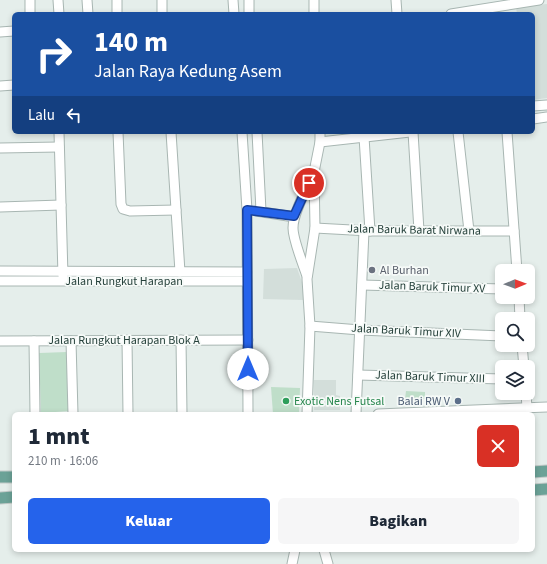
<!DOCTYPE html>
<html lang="id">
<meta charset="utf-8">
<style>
:root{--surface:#fff;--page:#f6f6f7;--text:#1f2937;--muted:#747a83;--accent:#2563eb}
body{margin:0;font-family:"Source Sans 3",sans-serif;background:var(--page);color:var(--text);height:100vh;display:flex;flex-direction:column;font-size:15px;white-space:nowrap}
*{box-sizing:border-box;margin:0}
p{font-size:13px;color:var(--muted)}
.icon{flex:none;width:22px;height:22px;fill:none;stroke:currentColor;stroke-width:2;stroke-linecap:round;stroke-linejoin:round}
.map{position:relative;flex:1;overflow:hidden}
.panel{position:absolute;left:12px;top:412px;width:523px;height:140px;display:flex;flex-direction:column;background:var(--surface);border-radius:6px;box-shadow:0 2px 6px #0003}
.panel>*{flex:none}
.banner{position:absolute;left:12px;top:12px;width:523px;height:122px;border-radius:6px;box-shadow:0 2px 6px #0003;background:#1a4fa0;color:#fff;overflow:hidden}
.needle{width:26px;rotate:89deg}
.fabs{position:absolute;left:495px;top:264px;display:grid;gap:8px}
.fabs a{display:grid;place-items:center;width:40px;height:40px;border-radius:6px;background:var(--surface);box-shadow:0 2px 6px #0003;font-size:20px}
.pin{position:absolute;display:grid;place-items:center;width:34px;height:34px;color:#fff;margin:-17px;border:2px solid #fff;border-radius:50%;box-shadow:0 1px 4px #0007}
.me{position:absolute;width:44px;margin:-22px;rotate:0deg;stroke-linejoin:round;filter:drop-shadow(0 0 3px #0008)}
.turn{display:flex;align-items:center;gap:14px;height:84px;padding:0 16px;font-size:18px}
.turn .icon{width:52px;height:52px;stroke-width:2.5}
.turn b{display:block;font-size:28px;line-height:34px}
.then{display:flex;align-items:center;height:38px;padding:0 16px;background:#0003;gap:8px;font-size:15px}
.round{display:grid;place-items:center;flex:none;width:42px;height:42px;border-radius:6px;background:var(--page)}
.headline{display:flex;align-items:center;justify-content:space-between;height:68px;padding:0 16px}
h1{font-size:24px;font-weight:800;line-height:30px}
.action{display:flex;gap:8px;margin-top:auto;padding:8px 16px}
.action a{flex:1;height:46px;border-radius:6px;background:var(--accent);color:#fff;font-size:16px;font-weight:800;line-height:46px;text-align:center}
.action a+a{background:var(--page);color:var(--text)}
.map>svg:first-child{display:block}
</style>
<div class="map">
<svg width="547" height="564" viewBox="0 0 547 564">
<rect width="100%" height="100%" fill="#e5eeeb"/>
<g fill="#d3deda">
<path d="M547,4V98L533,100V14H517L516,7Z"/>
<path d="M297,268L303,285V300L263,299L264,269Z"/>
<path d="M314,380H336V395L340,396V410H314Z"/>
</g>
<g fill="#bfdec9">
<path d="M67,352L70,411L41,413L39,353Z"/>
<path d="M271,387L300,388L299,414H273Z"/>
<path d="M406,391L425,392V399H405Z"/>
</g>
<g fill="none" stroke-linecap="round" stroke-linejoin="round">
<g stroke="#a8b6b2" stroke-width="11">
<g id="minor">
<path d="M30,0V14"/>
<path d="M58,0L59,14"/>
<path d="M87,0L88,14"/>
<path d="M117,0V14"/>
<path d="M162,0V14"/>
<path d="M233,0L234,14"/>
<path d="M249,0V14"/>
<path d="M314,0V14"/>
<path d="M396,0L397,14"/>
<path d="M451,14L539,0"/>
<path d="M0,32L14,31"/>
<path d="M0,86L14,85"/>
<path d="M533,106L547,105"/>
<path d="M533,119L547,117"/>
<path d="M59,132L63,276"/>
<path d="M118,132L121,204L123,209L130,211L176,210"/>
<path d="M171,132L180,272"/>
<path d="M242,132L247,210L248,414"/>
<path d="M257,132L261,211"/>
<path d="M413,132L419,231"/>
<path d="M458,132L469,231"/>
<path d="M507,132L517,271"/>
<path d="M364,137L370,231"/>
<path d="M320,142L410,132"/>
<path d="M0,148L59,147"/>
<path d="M0,207L61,205"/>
<path d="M256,211L294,217"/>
<path d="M315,228L370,231H514"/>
<path d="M0,271L247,272"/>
<path d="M307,276C303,264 293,240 293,228C293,213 306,190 313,176"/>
<path d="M0,281H247"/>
<path d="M362,285L502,289"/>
<path d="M519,297L520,319"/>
<path d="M310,326L360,330L502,336"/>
<path d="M127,340L128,414"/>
<path d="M181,340L182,414"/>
<path d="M0,341L248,340"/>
<path d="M34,341L35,414"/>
<path d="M71,341L73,414"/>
<path d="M522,345L524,367"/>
<path d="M358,375L502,379"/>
<path d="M526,393L527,408"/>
<path d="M307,414L310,326L307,279L315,228L314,172L320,142V132"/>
<path d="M356,414L364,231"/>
<path d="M378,414L547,407"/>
<path d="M324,550L328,564"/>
<path d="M292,564L295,550"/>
</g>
</g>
<g stroke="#c2cac8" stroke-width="13">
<g id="major">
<path d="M533,472L547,471"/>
<path d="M0,477H14"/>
<path d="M533,490L547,489"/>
<path d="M0,498L14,497"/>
</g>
</g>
<use href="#minor" stroke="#fff" stroke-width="9"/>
<use href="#major" stroke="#6ba297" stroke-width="11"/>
</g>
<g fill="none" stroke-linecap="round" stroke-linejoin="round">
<g stroke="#184099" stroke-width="10">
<path id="route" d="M248,369L247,210L294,216L309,183"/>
</g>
<use href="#route" stroke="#2563eb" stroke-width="7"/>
</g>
<circle fill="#6b7280" stroke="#f6faf8" stroke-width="1.5" cx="372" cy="270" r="4"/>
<circle fill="#2e9e5b" stroke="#f6faf8" stroke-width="1.5" cx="286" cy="401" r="4"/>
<circle fill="#5c6f8a" stroke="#f6faf8" stroke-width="1.5" cx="458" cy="401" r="4"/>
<g text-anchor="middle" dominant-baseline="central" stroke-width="3.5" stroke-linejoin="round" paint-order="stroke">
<g font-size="12" fill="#25403a" stroke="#f6faf8">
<text transform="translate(414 230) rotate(1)">Jalan Baruk Barat Nirwana</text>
<text x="124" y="281">Jalan Rungkut Harapan</text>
<text transform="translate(432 287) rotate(2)">Jalan Baruk Timur XV</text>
<text transform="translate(406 331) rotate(3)">Jalan Baruk Timur XIV</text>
<text x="124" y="340">Jalan Rungkut Harapan Blok A</text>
<text transform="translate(430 377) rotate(2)">Jalan Baruk Timur XIII</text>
</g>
<g font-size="12" fill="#5b616d" stroke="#f6faf8" text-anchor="start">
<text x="380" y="270">Al Burhan</text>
</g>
<g font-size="12" fill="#27864d" stroke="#f6faf8" text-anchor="start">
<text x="294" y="401">Exotic Nens Futsal</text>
</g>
<g font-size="12" fill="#4e5e75" stroke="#f6faf8" text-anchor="end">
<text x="450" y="401">Balai RW V</text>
</g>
</g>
</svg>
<div class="fabs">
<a><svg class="needle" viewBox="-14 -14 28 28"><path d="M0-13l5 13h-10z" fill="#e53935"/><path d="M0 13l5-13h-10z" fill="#747a83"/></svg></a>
<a><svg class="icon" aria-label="search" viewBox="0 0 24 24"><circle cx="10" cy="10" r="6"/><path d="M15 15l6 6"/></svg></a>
<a><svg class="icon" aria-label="layers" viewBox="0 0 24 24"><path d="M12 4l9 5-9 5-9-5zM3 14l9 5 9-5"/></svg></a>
</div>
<div class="pin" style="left:309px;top:183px;background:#d93025"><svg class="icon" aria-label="arrive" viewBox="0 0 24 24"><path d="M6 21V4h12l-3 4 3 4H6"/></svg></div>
<svg class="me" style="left:248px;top:369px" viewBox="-20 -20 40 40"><circle r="19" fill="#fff"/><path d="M0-13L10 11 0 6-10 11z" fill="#2563eb"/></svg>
<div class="banner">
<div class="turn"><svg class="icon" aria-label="right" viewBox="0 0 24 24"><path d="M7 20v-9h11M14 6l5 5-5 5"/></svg><div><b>140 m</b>Jalan Raya Kedung Asem</div></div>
<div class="then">Lalu<svg class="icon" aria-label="left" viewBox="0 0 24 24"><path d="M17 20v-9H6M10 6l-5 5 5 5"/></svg></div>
</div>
<section class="panel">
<div class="headline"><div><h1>1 mnt</h1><p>210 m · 16:06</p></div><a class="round" style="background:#d93025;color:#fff"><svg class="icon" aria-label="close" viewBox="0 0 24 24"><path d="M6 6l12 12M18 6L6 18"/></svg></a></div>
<div class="action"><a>Keluar</a><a>Bagikan</a></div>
</section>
</div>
